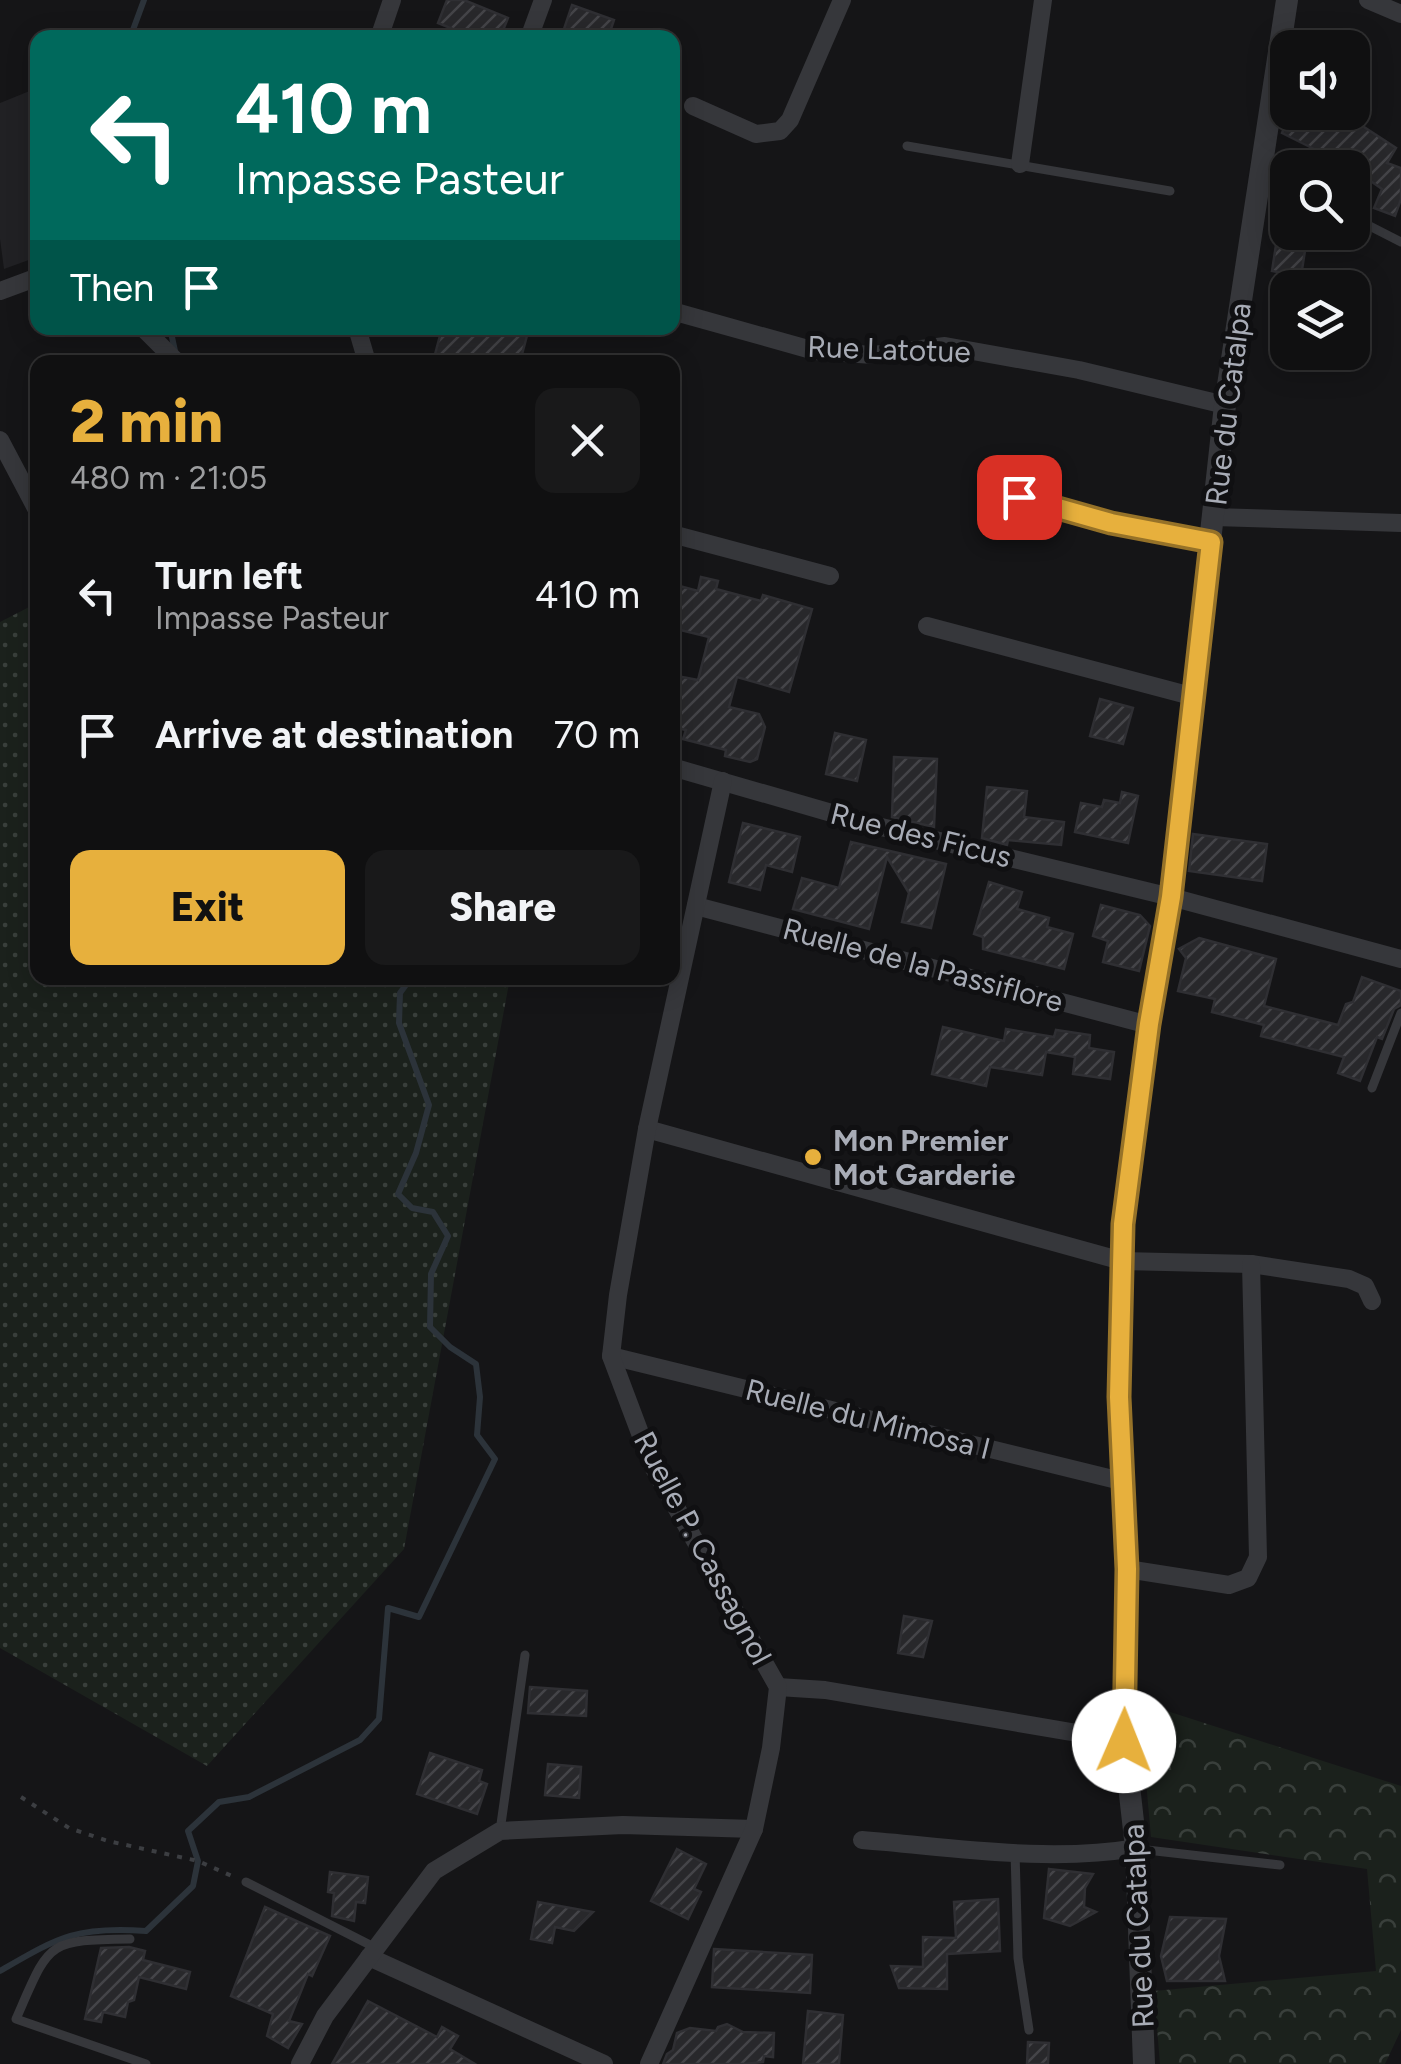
<!DOCTYPE html>
<meta charset="utf-8">
<style>
:root{--surface:#101011;--page:#19191a;--text:#f1f3f6;--muted:#9c9d9f;--line:#303031;--accent:#e7b03d}
body{margin:0;font-family:Figtree,sans-serif;background:var(--page);color:var(--text);height:100vh;display:flex;flex-direction:column;font-size:38px;white-space:nowrap}
*{box-sizing:border-box;margin:0}
p{font-size:32px;color:var(--muted)}
.icon{flex:none;width:55px;height:55px;fill:none;stroke:currentColor;stroke-width:2;stroke-linecap:round;stroke-linejoin:round}
.map{position:relative;flex:1;overflow:hidden}
.drawer{position:absolute;left:30px;top:355px;width:650px;height:630px;display:flex;flex-direction:column;background:var(--surface);border-radius:20px;box-shadow:0 5px 25px #0003,0 0 0 2px var(--line)}
.drawer>*{flex:none}
.hud{position:absolute;left:30px;top:30px;width:650px;height:305px;border-radius:20px;box-shadow:0 5px 25px #0003,0 0 0 2px var(--line);background:#00695c;color:#fff;overflow:hidden}
.buttons{position:absolute;left:1270px;top:30px;display:grid;gap:20px}
.buttons a{display:grid;place-items:center;width:100px;height:100px;border-radius:20px;background:var(--surface);box-shadow:0 5px 25px #0003,0 0 0 2px var(--line);font-size:50px}
.pin{position:absolute;display:grid;place-items:center;width:85px;height:85px;color:#fff;margin:-42px;border-radius:20px;box-shadow:0 5px 15px #0006}
.me{position:absolute;width:110px;margin:-55px;rotate:1deg;stroke-linejoin:round;filter:drop-shadow(0 0 8px #0008)}
.turn{display:flex;align-items:center;gap:35px;height:210px;padding:0 40px;font-size:45px}
.turn .icon{width:130px;height:130px;stroke-width:2.5}
.turn b{display:block;font-size:70px;line-height:85px}
.then{display:flex;align-items:center;height:95px;padding:0 40px;background:#0003;gap:20px;font-size:38px}
.round{display:grid;place-items:center;flex:none;width:105px;height:105px;border-radius:20px;background:var(--page)}
.overview{display:flex;align-items:center;justify-content:space-between;height:170px;padding:0 40px}
h1{font-size:60px;font-weight:800;line-height:75px;color:var(--accent)}
.action{display:flex;gap:20px;margin-top:auto;padding:20px 40px}
.action a{flex:1;height:115px;border-radius:20px;background:var(--accent);color:#111;font-size:40px;font-weight:800;line-height:115px;text-align:center}
.action a+a{background:var(--page);color:var(--text)}
ul{padding:0;list-style:none}
li{display:flex;align-items:center;gap:30px;height:140px;padding:0 40px}
li div{flex:1}
li b{display:block;font-size:38px}
li em{font-style:normal}
.map>svg:first-child{display:block}
</style>
<div class="map">
<svg width="1401" height="2064" viewBox="0 0 1401 2064">
<defs>
<pattern id="grass-dots" width="8" height="8" patternUnits="userSpaceOnUse" patternTransform="scale(2.5)"><rect width="8" height="8" fill="#1b211c"/><path d="M2 2h.1M6 6h.1" fill="none" stroke="#393f3b" stroke-width="1.8" stroke-linecap="round"/></pattern>
<pattern id="park-crowns" width="20" height="18" patternUnits="userSpaceOnUse" patternTransform="scale(2.5)"><rect width="20" height="18" fill="#1b211c"/><path d="M2 6a3 3 0 1 1 6 0M12 15a3 3 0 1 1 6 0" fill="none" stroke="#393f3b"/></pattern>
<pattern id="building-hatch" width="6" height="6" patternUnits="userSpaceOnUse" patternTransform="scale(2.5)"><rect width="6" height="6" fill="#28282b"/><path d="M-1 1l2-2M0 6l6-6M5 7l2-2" fill="none" stroke="#444448"/></pattern>
</defs>
<rect width="100%" height="100%" fill="#151517"/>
<path fill="#212124" d="M37,88V257L4,269L0,239V103Z"/>
<path fill="url(#grass-dots)" d="M37,603L38,978H510L404,1549L207,1766L0,1648V622Z"/>
<path fill="url(#park-crowns)" d="M1139,1702L1401,1786V2030L1385,2064H1160L1154,1991L1376,1971L1367,1869L1151,1837Z"/>
<g fill="none" stroke-linecap="round" stroke-linejoin="round">
<g stroke="#2c333a" stroke-width="6">
<path d="M130,38L144,0"/>
<path d="M170,328L175,351"/>
<path d="M0,1971C59,1937 76,1926 146,1931L193,1886L198,1861L188,1831L219,1802L249,1797L360,1740L379,1719L388,1608L419,1617L495,1459L477,1435L480,1397L476,1364L450,1347L430,1327L431,1274L448,1236L433,1212L412,1208L398,1194L416,1153L429,1105L399,1023L400,993L411,978"/>
</g>
</g>
<g fill="url(#building-hatch)" stroke="#2f2f33" stroke-width="2.5">
<path d="M447,0H464L508,18L500,38H475L438,23Z"/>
<path d="M572,5L614,20L608,38H561Z"/>
<path d="M1291,112H1341L1396,148L1387,163L1401,168V199L1395,216L1374,208L1382,189L1352,168L1282,133Z"/>
<path d="M1278,232H1308L1301,276L1272,271Z"/>
<path d="M442,328H529L520,362H433Z"/>
<path d="M701,577L718,581L716,589L761,601L763,595L812,609L789,692L737,677L729,707L759,714L765,727L757,759L750,762L725,756L726,750L683,739L686,730L672,727V675L698,680L709,637L672,628V584L698,591Z"/>
<path d="M1100,699L1133,708L1123,744L1090,736Z"/>
<path d="M835,733L866,740L857,781L826,774Z"/>
<path d="M894,757L937,759L934,827L892,817Z"/>
<path d="M987,787L1027,791L1024,817L1064,822L1061,845L1008,840L1007,845L982,838Z"/>
<path d="M1122,792L1138,796L1128,843L1075,832L1081,803L1102,807L1104,800L1120,803Z"/>
<path d="M743,823L800,837L792,872L766,865L760,890L729,882Z"/>
<path d="M1193,834L1267,844L1262,881L1189,871Z"/>
<path d="M851,842L946,864L931,928L902,922L909,893L887,857L869,929L793,909L802,878L839,888Z"/>
<path d="M989,882L1022,892L1017,909L1049,918L1047,927L1073,934L1064,969L983,949V937L974,934Z"/>
<path d="M1101,905L1140,915L1150,926L1139,971L1103,962L1108,941L1093,936Z"/>
<path d="M1199,938L1276,959L1264,1006L1338,1025L1346,1004L1353,1002L1362,977L1401,991V1005L1394,1009L1382,1039L1377,1037L1360,1081L1338,1073L1344,1057L1261,1036L1264,1025L1212,1012L1215,999L1178,991L1186,958L1179,949Z"/>
<path d="M943,1027L1004,1041L1006,1029L1054,1037L1056,1030L1090,1035L1089,1048L1114,1052L1110,1079L1073,1074L1075,1057L1046,1052L1042,1075L990,1067L986,1086L932,1074Z"/>
<path d="M904,1616L932,1621L923,1657L898,1653Z"/>
<path d="M530,1687L587,1691L586,1716L528,1713Z"/>
<path d="M430,1753L482,1770L479,1781L487,1784L477,1814L417,1794Z"/>
<path d="M548,1764L581,1767L579,1798L545,1795Z"/>
<path d="M677,1849L706,1864L694,1889L701,1892L688,1919L651,1901Z"/>
<path d="M1049,1869L1093,1874L1085,1888L1084,1907L1096,1912L1070,1926L1044,1918Z"/>
<path d="M330,1872L368,1877L365,1903L356,1902L354,1921L332,1916L334,1893L328,1892Z"/>
<path d="M998,1899L1000,1951L947,1954V1989L899,1988L891,1966L923,1967V1937L956,1938L954,1902Z"/>
<path d="M538,1902L593,1912L574,1931L555,1927L552,1943L531,1939Z"/>
<path d="M265,1907L330,1936L312,1976L308,1974L289,2021L302,2024L288,2048L267,2036L273,2014L231,1996Z"/>
<path d="M1170,1917L1226,1919L1219,1956L1225,1981H1167L1161,1956Z"/>
<path d="M129,1947L145,1951L143,1960L190,1972L186,1989L139,1977L134,2000L128,2002L125,2017L103,2012L101,2022L85,2019L101,1948Z"/>
<path d="M714,1949L812,1955L810,1993L712,1987Z"/>
<path d="M368,2001L437,2037L442,2027L458,2036L450,2049L475,2064H332Z"/>
<path d="M808,2011L843,2015L839,2064H803Z"/>
<path d="M727,2024L743,2032L774,2033L773,2057L764,2056L763,2062L744,2064H663L667,2054L673,2050L677,2033L690,2028L716,2031L718,2027Z"/>
<path d="M1028,2042L1049,2043L1048,2064H1027Z"/>
</g>
<g fill="none" stroke-linecap="round" stroke-linejoin="round">
<path stroke="#3c3e42" stroke-width="4" stroke-dasharray="5 8" stroke-linecap="butt" d="M21,1797L69,1828L108,1841L198,1861L232,1876"/>
<g stroke="#36373b" stroke-width="9">
<path d="M907,146L1170,191"/>
<path d="M1261,169L1288,183"/>
<path d="M1352,217L1401,242"/>
<path d="M988,489L1111,523L1209,542"/>
<path d="M1372,1088L1401,1013"/>
<path d="M500,1831L525,1655"/>
<path d="M1138,1849L1280,1865"/>
<path d="M1015,1852L1018,1958L1029,2030"/>
<path d="M246,1882L376,1948"/>
<path d="M130,1939C45,1940 50,1942 16,2019L146,2064"/>
</g>
<g stroke="#36373b" stroke-width="18">
<path d="M1368,0L1401,14"/>
<path d="M379,38L392,0"/>
<path d="M529,38L543,0"/>
<path d="M693,106L756,134L780,131L790,120L842,0"/>
<path d="M1020,164L1043,0"/>
<path d="M0,291L38,277"/>
<path d="M672,311L815,351L873,355L945,346L1079,370L1225,405"/>
<path d="M143,328L177,362"/>
<path d="M357,328L367,362"/>
<path d="M0,440L38,512"/>
<path d="M1214,517L1401,523"/>
<path d="M672,534L830,576"/>
<path d="M927,626L1195,697"/>
<path d="M672,767L873,825L1171,897L1401,959"/>
<path d="M696,906L1149,1025"/>
<path d="M647,1129L1122,1261L1251,1264L1349,1279L1365,1286L1372,1301"/>
<path d="M611,1356L1125,1482"/>
<path d="M1127,1569L1229,1585L1248,1578L1258,1557L1251,1264"/>
<path d="M778,1687L825,1690L1124,1741"/>
<path d="M862,1840C952,1847 1047,1863 1136,1848"/>
<path d="M369,1957L604,2064"/>
<path d="M300,2064L325,2016L434,1871L500,1831L623,1825L754,1829"/>
<path d="M649,2064L754,1829L771,1748L778,1687L652,1465L611,1356L618,1295L647,1129L723,781"/>
</g>
<path stroke="#36373b" stroke-width="22" d="M1144,2064L1136,1848L1124,1741L1127,1569L1119,1397L1123,1224L1149,1025L1171,897L1225,405L1287,0"/>
</g>
<g fill="none" stroke-linecap="round" stroke-linejoin="round">
<g stroke="#967228" stroke-width="25">
<path id="route" d="M1019,497L1111,523L1211,542L1171,897L1149,1024L1123,1224L1119,1397L1127,1569L1124,1741"/>
</g>
<use href="#route" stroke="#e7b03d" stroke-width="18"/>
</g>
<circle fill="#e7b03d" stroke="#101012" stroke-width="4" cx="813" cy="1157" r="10"/>
<g text-anchor="middle" dominant-baseline="central" stroke-width="10" stroke-linejoin="round" paint-order="stroke">
<g font-size="30" fill="#a8acb6" stroke="#101012">
<text transform="translate(889 349) rotate(2)">Rue Latotue</text>
<text transform="translate(1228 404) rotate(-83)">Rue du Catalpa</text>
<text transform="translate(921 835) rotate(14)">Rue des Ficus</text>
<text transform="translate(923 965) rotate(15)">Ruelle de la Passiflore</text>
<text transform="translate(868 1419) rotate(14)">Ruelle du Mimosa I</text>
<text transform="translate(703 1548) rotate(62)">Ruelle P. Cassagnol</text>
<text transform="translate(1138 1926) rotate(-93)">Rue du Catalpa</text>
</g>
<g font-size="30" font-weight="bold" fill="#a8acb6" stroke="#101012" text-anchor="start">
<text x="833" y="1140">Mon Premier<tspan x="833" dy="34">Mot Garderie</tspan></text>
</g>
</g>
</svg>
<div class="buttons">
<a><svg class="icon" aria-label="sound" viewBox="0 0 24 24"><path d="M4 9h4l5-4v14l-5-4H4zM17 9q2 3 0 6"/></svg></a>
<a><svg class="icon" aria-label="search" viewBox="0 0 24 24"><circle cx="10" cy="10" r="6"/><path d="M15 15l6 6"/></svg></a>
<a><svg class="icon" aria-label="layers" viewBox="0 0 24 24"><path d="M12 4l9 5-9 5-9-5zM3 14l9 5 9-5"/></svg></a>
</div>
<div class="pin" style="left:1019px;top:497px;background:#d93025"><svg class="icon" aria-label="arrive" viewBox="0 0 24 24"><path d="M6 21V4h12l-3 4 3 4H6"/></svg></div>
<svg class="me" style="left:1124px;top:1741px" viewBox="-20 -20 40 40"><circle r="19" fill="#fff"/><path d="M0-13L10 11 0 6-10 11z" fill="#e7b03d"/></svg>
<div class="hud">
<div class="turn"><svg class="icon" aria-label="left" viewBox="0 0 24 24"><path d="M17 20v-9H6M10 6l-5 5 5 5"/></svg><div><b>410 m</b>Impasse Pasteur</div></div>
<div class="then">Then<svg class="icon" aria-label="arrive" viewBox="0 0 24 24"><path d="M6 21V4h12l-3 4 3 4H6"/></svg></div>
</div>
<section class="drawer">
<div class="overview"><div><h1>2 min</h1><p>480 m · 21:05</p></div><a class="round"><svg class="icon" aria-label="close" viewBox="0 0 24 24"><path d="M6 6l12 12M18 6L6 18"/></svg></a></div>
<ul>
<li><svg class="icon" aria-label="left" viewBox="0 0 24 24"><path d="M17 20v-9H6M10 6l-5 5 5 5"/></svg><div><b>Turn left</b><p>Impasse Pasteur</p></div><em>410 m</em></li>
<li><svg class="icon" aria-label="arrive" viewBox="0 0 24 24"><path d="M6 21V4h12l-3 4 3 4H6"/></svg><div><b>Arrive at destination</b></div><em>70 m</em></li>
</ul>
<div class="action"><a>Exit</a><a>Share</a></div>
</section>
</div>
